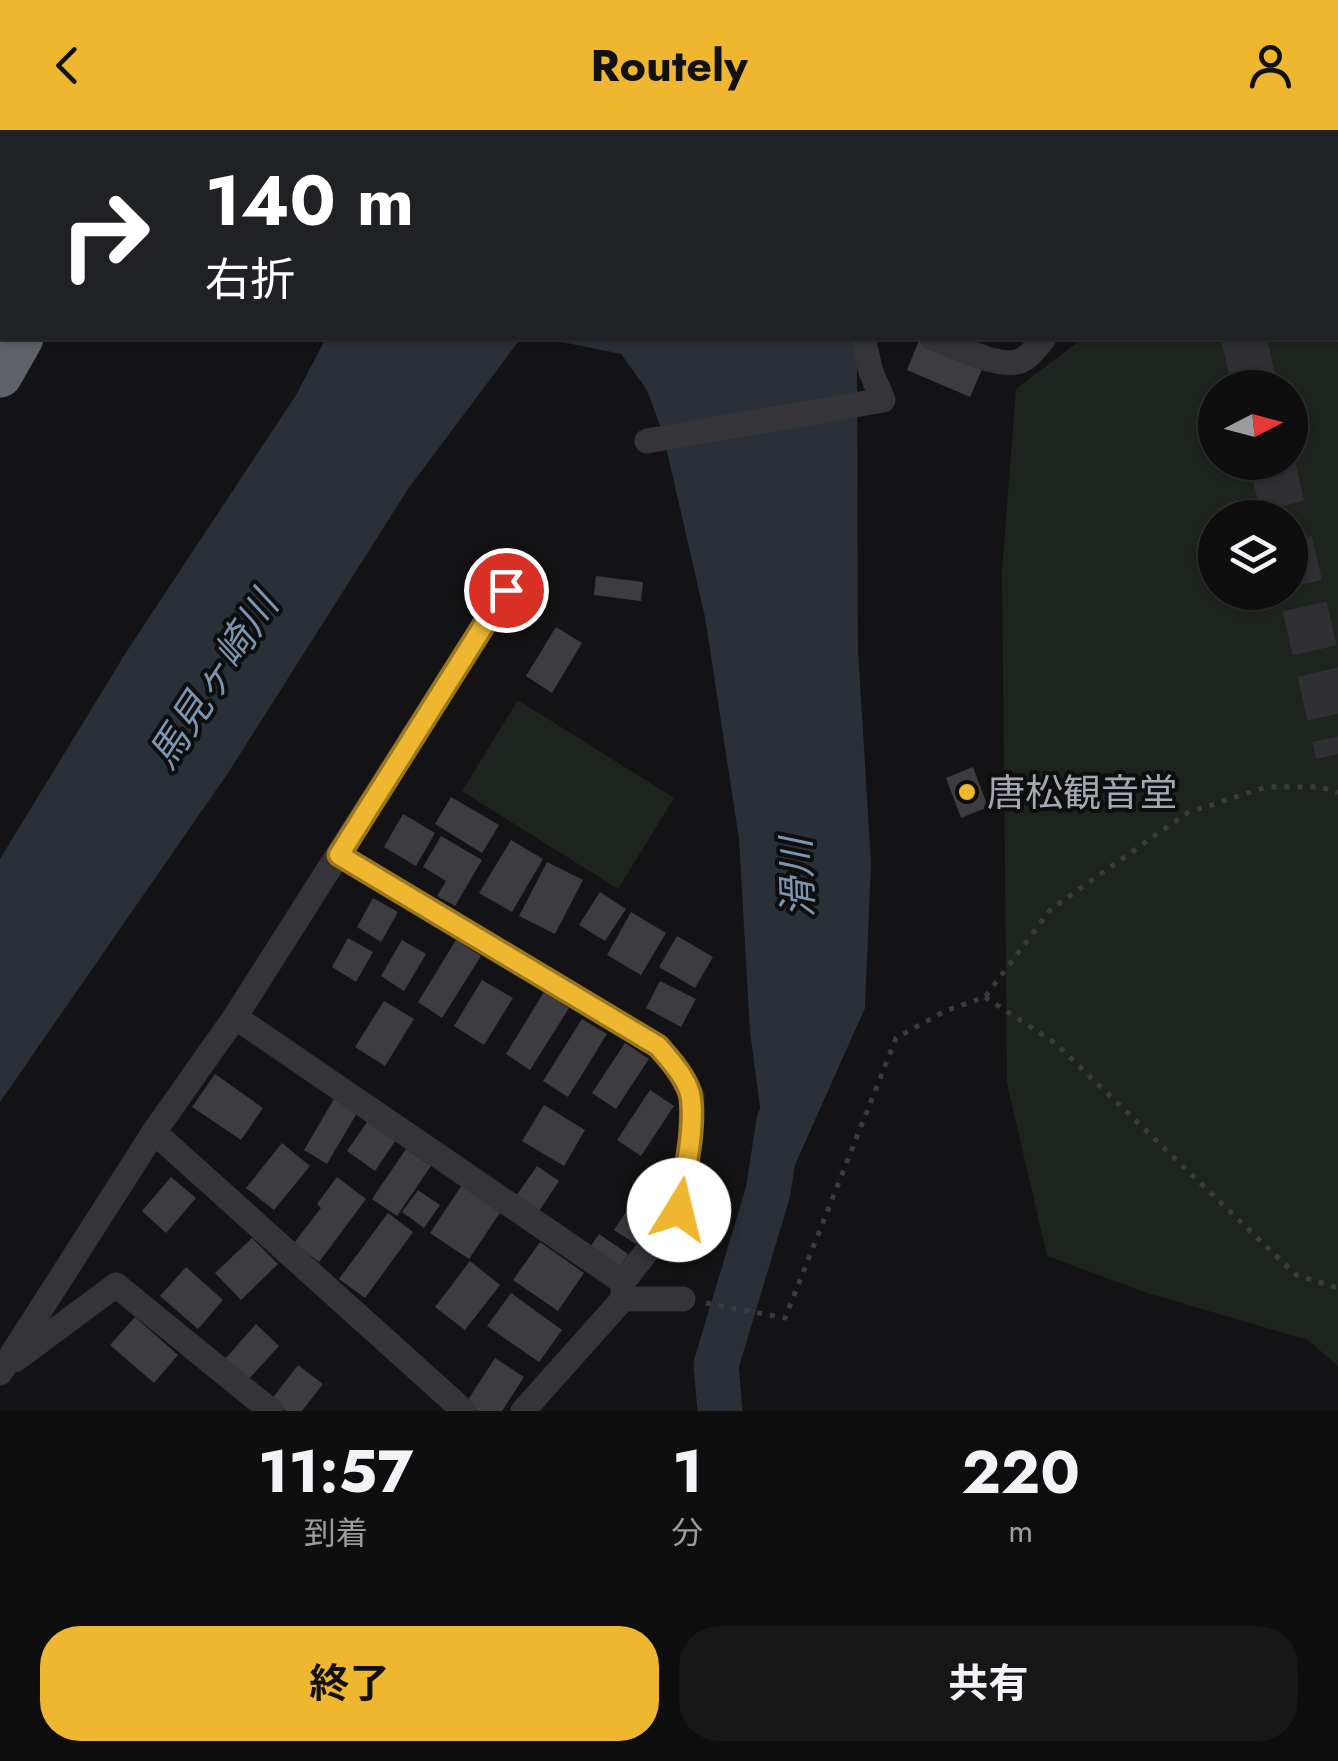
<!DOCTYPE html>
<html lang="ja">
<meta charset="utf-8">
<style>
:root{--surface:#0e0e0f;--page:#171718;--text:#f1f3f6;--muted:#9b9c9e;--line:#2e2e2f;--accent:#efb730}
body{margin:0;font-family:Jost,"Noto Sans JP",sans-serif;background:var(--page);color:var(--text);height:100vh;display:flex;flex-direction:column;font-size:38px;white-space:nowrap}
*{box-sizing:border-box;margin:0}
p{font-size:32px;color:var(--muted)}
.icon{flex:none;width:55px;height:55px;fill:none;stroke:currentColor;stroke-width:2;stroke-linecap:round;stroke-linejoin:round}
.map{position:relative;height:1281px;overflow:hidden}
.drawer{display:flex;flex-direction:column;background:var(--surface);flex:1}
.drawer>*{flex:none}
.banner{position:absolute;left:0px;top:0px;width:1340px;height:210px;box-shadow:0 2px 8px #0004,0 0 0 2px var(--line);background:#202124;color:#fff;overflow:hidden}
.needle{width:65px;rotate:84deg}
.fabs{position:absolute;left:1198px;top:240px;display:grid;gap:20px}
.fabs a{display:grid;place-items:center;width:110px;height:110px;border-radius:50%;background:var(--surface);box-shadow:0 2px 8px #0004,0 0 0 2px var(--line);font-size:50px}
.pin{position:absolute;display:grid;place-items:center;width:85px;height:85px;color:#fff;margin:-42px;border:5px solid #fff;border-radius:50%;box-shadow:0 2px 10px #0007}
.me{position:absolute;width:110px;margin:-55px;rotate:9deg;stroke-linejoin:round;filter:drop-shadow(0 0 8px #0008)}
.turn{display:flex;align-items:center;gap:35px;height:210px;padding:0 40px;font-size:45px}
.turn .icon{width:130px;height:130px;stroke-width:2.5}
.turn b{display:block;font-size:70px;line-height:85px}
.eta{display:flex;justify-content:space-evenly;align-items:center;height:170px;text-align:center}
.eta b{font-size:60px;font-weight:700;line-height:70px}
.action{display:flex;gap:20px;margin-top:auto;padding:20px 40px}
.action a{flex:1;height:115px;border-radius:40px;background:var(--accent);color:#111;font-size:40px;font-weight:700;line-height:115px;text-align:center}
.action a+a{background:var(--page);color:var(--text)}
header{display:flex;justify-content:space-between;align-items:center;height:130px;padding:0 40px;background:var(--accent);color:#111;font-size:45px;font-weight:700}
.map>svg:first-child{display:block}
</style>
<header><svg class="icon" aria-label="back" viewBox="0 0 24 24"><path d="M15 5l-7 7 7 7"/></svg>Routely<svg class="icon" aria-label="person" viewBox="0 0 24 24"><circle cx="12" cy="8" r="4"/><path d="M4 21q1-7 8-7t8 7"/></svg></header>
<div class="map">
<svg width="1338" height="1281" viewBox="0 0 1338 1281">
<rect width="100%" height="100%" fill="#131214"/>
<g fill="#1d241e" fill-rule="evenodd">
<path d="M1092,0H1338V1236L1308,1210L1147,1163L1047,1126L1007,953L1002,440L1016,259L1083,208H1338V2H1092ZM1215,258H1290V332H1215ZM1215,388H1290V462H1215Z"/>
<path d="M518,570L674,668L618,759L462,661Z"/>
</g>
<g fill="#293038">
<path d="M420,0H808L809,2H420Z"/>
<path d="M326,208H521L408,359L228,643L0,972V729L125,524L296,265Z"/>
<path d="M542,208H857L858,520L871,733L865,878L774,1082L750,902L739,709L705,487L663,304L647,260L621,224Z"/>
</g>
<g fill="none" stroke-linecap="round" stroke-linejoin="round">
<path stroke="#293038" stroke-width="45" d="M720,1281L716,1235L768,1062L779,991"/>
</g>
<g fill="#3d3d41">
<path d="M920,208L984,235L970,267L907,240Z"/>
<path d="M596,446L643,452L641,471L594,465Z"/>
<path d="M556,497L582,513L552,563L526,546Z"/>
<path d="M973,637L988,677L961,688L946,648Z"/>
<path d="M451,667L499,695L482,723L435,694Z"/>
<path d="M403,684L435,703L416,736L384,717Z"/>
<path d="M441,706L482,730L455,776L437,766L446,751L423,737Z"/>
<path d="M511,710L543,729L512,782L479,763Z"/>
<path d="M547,732L583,750L555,804L519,786Z"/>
<path d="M600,762L626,779L605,811L579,795Z"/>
<path d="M373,768L398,782L381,812L357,797Z"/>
<path d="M631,782L666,803L641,845L607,825Z"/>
<path d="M677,806L713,827L695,858L659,837Z"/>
<path d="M348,808L373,822L356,852L332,837Z"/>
<path d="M402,810L426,824L404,861L381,846Z"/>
<path d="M456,810L481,826L442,888L418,872Z"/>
<path d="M482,850L513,868L484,915L454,896Z"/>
<path d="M660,851L696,869L681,897L646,878Z"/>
<path d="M544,862L569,878L530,940L506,924Z"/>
<path d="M384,871L414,889L385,936L355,917Z"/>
<path d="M582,889L607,904L568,967L543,951Z"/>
<path d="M625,913L649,929L616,979L592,963Z"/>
<path d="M215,944L263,978L241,1010L192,977Z"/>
<path d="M650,960L674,976L641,1026L617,1010Z"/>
<path d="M334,969L357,983L327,1034L304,1020Z"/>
<path d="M544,975L585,1000L564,1036L522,1011Z"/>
<path d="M370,988L398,1007L375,1041L347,1021Z"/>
<path d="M282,1013L310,1036L274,1080L246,1058Z"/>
<path d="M406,1019L431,1036L397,1086L372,1069Z"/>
<path d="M537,1036L559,1051L539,1081L516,1066Z"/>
<path d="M171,1047L196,1068L166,1103L142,1081Z"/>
<path d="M337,1047L366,1069L319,1132L294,1113L321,1078L317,1074Z"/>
<path d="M647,1050L671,1066L639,1116L614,1100Z"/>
<path d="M462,1055L501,1081L469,1129L430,1103Z"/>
<path d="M418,1060L440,1075L424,1098L402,1082Z"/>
<path d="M388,1083L413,1102L365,1168L339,1149Z"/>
<path d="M599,1104L628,1124L616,1142L586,1123Z"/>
<path d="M252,1108L278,1134L241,1170L215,1143Z"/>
<path d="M540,1112L584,1143L558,1181L513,1150Z"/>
<path d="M470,1131L500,1155L465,1200L435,1177Z"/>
<path d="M186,1137L223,1170L198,1199L160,1166Z"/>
<path d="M511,1163L562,1200L539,1232L487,1196Z"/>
<path d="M135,1187L178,1225L154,1253L110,1215Z"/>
<path d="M256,1194L279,1216L247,1251L224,1230Z"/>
<path d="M495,1228L524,1247L502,1281H478L466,1273Z"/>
<path d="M298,1235L323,1254L302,1281H286L271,1270Z"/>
</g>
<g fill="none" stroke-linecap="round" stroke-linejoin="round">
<g stroke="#303034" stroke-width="45" stroke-dasharray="45 22" stroke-linecap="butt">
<path d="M1306,0V2"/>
<path d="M1338,134V136"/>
<path d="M1244,208L1255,258"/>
<path d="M1272,332L1285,388"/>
<path d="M1290,411L1338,624"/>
</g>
<g stroke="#3a3b40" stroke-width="5" stroke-dasharray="5 8" stroke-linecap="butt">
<path d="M985,867L1055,913L1296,1145L1338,1158"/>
<path d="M706,1173L785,1188L896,908L945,881L985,867L1051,779L1187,683L1266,657H1321L1338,663"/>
</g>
<g stroke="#343439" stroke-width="25">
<path d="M1079,0V2"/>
<path d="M932,208C953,215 999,239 1020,231C1030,227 1037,216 1044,208"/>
<path d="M647,311L883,270L871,242L863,208"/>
<path d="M339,725L658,916L674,934L692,966L690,1011L679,1080L623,1152"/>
<path d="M235,887L623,1152V1169"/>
<path d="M154,1002L464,1281"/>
<path d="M15,1230L116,1155L271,1281"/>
<path d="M0,1243L154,1002L235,887L506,460"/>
<path d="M523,1281L623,1169H683"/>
</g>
<g stroke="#60626a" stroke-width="45">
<path d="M1199,0V2"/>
<path d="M113,2L114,0"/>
<path d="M0,245L21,208"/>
</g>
</g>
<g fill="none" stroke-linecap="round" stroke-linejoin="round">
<g stroke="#9b771f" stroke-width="25">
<path id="route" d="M506,460L339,725L658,916C670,930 689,950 691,969C695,1001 684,1047 679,1080"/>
</g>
<use href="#route" stroke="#efb730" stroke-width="18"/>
</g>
<circle fill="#efb730" stroke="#0e0e0f" stroke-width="4" cx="967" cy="662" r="10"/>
<g text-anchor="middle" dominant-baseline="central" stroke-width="8" stroke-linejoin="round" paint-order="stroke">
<g font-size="38" fill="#a4a8b4" stroke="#0e0e0f" text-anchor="start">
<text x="987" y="662">唐松観音堂</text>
</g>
<g font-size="40" font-style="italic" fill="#7b95b0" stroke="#0e0e0f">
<text transform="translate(213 550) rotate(-57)">馬見ヶ崎川</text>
<text transform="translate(797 748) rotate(-92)">滑川</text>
</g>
</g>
</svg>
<div class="fabs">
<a><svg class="needle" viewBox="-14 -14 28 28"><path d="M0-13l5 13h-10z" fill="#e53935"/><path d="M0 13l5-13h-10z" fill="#9b9c9e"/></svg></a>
<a><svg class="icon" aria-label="layers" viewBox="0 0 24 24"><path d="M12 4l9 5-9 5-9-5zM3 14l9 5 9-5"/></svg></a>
</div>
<div class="pin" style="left:506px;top:460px;background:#d93025"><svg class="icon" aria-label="arrive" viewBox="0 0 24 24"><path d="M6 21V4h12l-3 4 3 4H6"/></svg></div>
<svg class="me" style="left:679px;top:1080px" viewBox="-20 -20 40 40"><circle r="19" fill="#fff"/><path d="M0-13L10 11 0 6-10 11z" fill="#efb730"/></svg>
<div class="banner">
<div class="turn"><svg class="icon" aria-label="right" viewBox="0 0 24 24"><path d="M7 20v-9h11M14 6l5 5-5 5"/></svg><div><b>140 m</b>右折</div></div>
</div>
</div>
<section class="drawer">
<div class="eta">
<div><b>11:57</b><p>到着</p></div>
<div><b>1</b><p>分</p></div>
<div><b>220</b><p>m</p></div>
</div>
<div class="action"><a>終了</a><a>共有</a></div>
</section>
